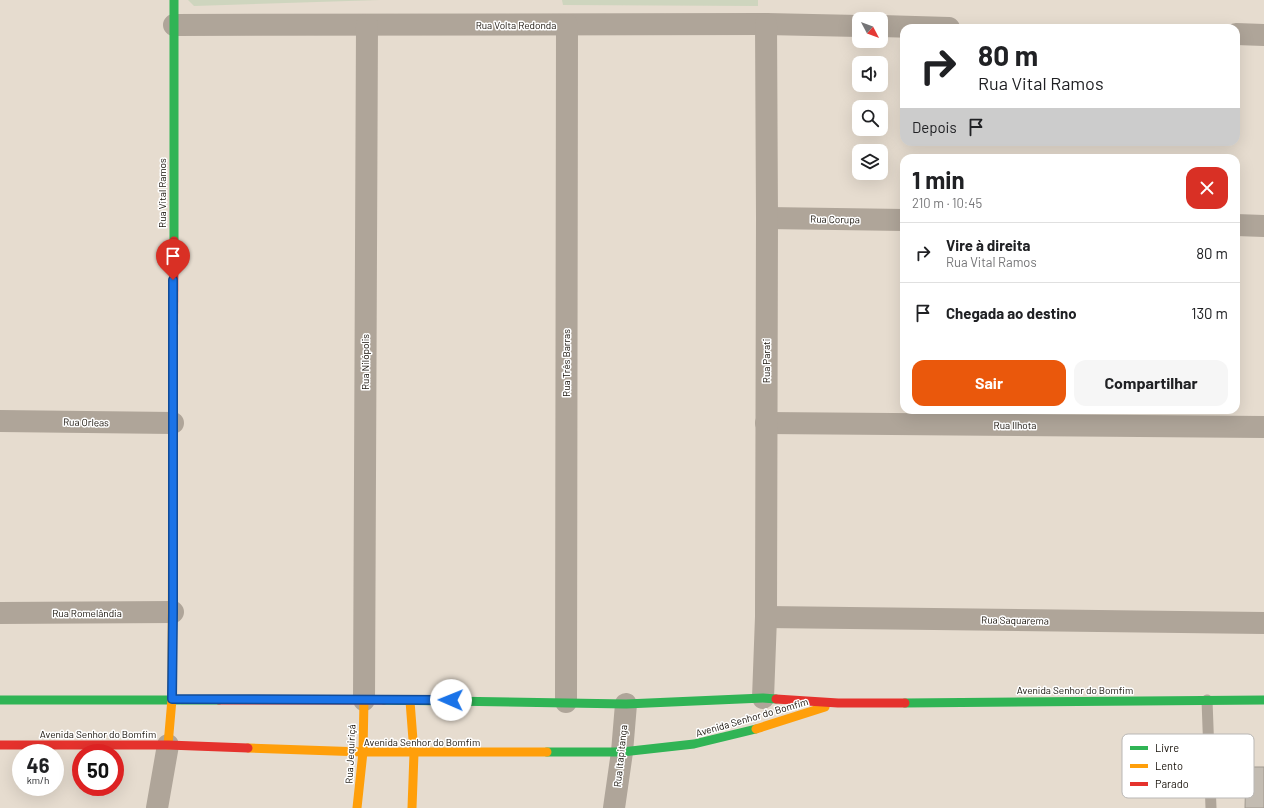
<!DOCTYPE html>
<html lang="pt">
<meta charset="utf-8">
<style>
:root{--surface:#fff;--page:#f6f6f6;--text:#202124;--muted:#757577;--line:#e0e0e0;--accent:#ea580c}
body{margin:0;font-family:Barlow,sans-serif;background:var(--page);color:var(--text);height:100vh;display:flex;flex-direction:column;font-size:15px;white-space:nowrap}
*{box-sizing:border-box;margin:0}
p{font-size:13px;color:var(--muted)}
.icon{flex:none;width:22px;height:22px;fill:none;stroke:currentColor;stroke-width:2;stroke-linecap:round;stroke-linejoin:round}
.map{position:relative;flex:1;overflow:hidden}
.details{position:absolute;left:900px;top:154px;width:340px;height:260px;display:flex;flex-direction:column;background:var(--surface);border-radius:12px;box-shadow:0 4px 16px #0002}
.details>*{flex:none}
.guide{position:absolute;left:900px;top:24px;width:340px;height:122px;border-radius:12px;box-shadow:0 4px 16px #0002;background:#fff;color:var(--text);overflow:hidden}
.needle{width:26px;rotate:131deg}
.tools{position:absolute;left:852px;top:12px;display:grid;gap:8px}
.tools a{display:grid;place-items:center;width:36px;height:36px;border-radius:8px;background:var(--surface);box-shadow:0 4px 16px #0002;font-size:20px}
.speed{position:absolute;left:12px;top:744px;display:flex;gap:8px;font-size:20px;font-weight:700;text-align:center}
.speed>*{display:grid;place-content:center;width:52px;height:52px;border-radius:50%;background:var(--surface);box-shadow:0 4px 16px #0002;line-height:1}
.speed small{font-size:10px;font-weight:400}
.speed .limit{border:6px solid #d22;background:#fff;color:#111}
.pin{position:absolute;display:grid;place-items:center;width:34px;height:34px;color:#fff;margin:-41px -17px;border-radius:50% 50% 50% 0;rotate:-45deg;box-shadow:0 0 4px #0007}
.pin .icon{rotate:45deg}
.me{position:absolute;width:44px;margin:-22px;rotate:271deg;stroke-linejoin:round;filter:drop-shadow(0 0 3px #0008)}
.turn{display:flex;align-items:center;gap:14px;height:84px;padding:0 12px;font-size:18px}
.turn .icon{width:52px;height:52px;stroke-width:2.5}
.turn b{display:block;font-size:28px;line-height:34px}
.then{display:flex;align-items:center;height:38px;padding:0 12px;background:#0003;gap:8px;font-size:15px}
.round{display:grid;place-items:center;flex:none;width:42px;height:42px;border-radius:12px;background:var(--page)}
.overview{display:flex;align-items:center;justify-content:space-between;height:68px;padding:0 12px}
h1{font-size:24px;font-weight:700;line-height:30px}
.action{display:flex;gap:8px;margin-top:auto;padding:8px 12px}
.action a{flex:1;height:46px;border-radius:12px;background:var(--accent);color:#fff;font-size:16px;font-weight:700;line-height:46px;text-align:center}
.action a+a{background:var(--page);color:var(--text)}
ul{padding:0;list-style:none}
li{display:flex;align-items:center;gap:12px;height:60px;padding:0 12px;border-top:1px solid var(--line)}
li div{flex:1}
li b{display:block;font-size:15px}
li em{font-style:normal}
.map>svg:first-child{display:block}
</style>
<div class="map">
<svg width="1264" height="808" viewBox="0 0 1264 808">
<rect width="100%" height="100%" fill="#e6dccf"/>
<g fill="#ced5be">
<path d="M188,0H380L194,6Z"/>
<path d="M562,0H758V6L563,5Z"/>
</g>
<path fill="#c3bcb2" stroke="#a0998f" d="M1246,767H1264V808H1245Z"/>
<g fill="none" stroke-linecap="round" stroke-linejoin="round">
<path stroke="#afa599" stroke-width="11" d="M1207,700L1211,808"/>
<g stroke="#afa599" stroke-width="22">
<path d="M174,25L766,24L859,26"/>
<path d="M881,26L949,28"/>
<path d="M1236,34L1264,35"/>
<path d="M767,218L904,220"/>
<path d="M1236,225L1264,226"/>
<path d="M0,421L173,423"/>
<path d="M766,423L1264,427"/>
<path d="M0,613L173,612"/>
<path d="M766,617L1264,623"/>
<path d="M763,698L766,617L767,218L766,24"/>
<path d="M364,700L367,25"/>
<path d="M566,702L567,25"/>
<path d="M157,808L168,745"/>
<path d="M614,808L622,752L626,704"/>
</g>
<g stroke="#30b455" stroke-width="9">
<path d="M174,241V0"/>
<path d="M0,700H219"/>
<path d="M384,700L626,704L763,698L776,699"/>
<path d="M905,703L1264,700"/>
<path d="M547,752H622L694,744L756,729"/>
</g>
<g stroke="#ff9f0a" stroke-width="9">
<path d="M410,701L414,753L412,808"/>
<path d="M756,729L825,707"/>
<path d="M168,745L172,699L173,422"/>
<path d="M248,748L363,752H547"/>
<path d="M357,808L363,752L364,700"/>
</g>
<g stroke="#e5322d" stroke-width="9">
<path d="M173,422L174,241"/>
<path d="M776,699L838,703H905"/>
<path d="M219,700H384"/>
<path d="M0,745H168L248,748"/>
</g>
</g>
<g fill="none" stroke-linecap="round" stroke-linejoin="round">
<g stroke="#114b97" stroke-width="10">
<path id="route" d="M173,280V612L172,699L451,700"/>
</g>
<use href="#route" stroke="#1a73e8" stroke-width="7"/>
</g>
<g text-anchor="middle" dominant-baseline="central" stroke-width="3" stroke-linejoin="round" paint-order="stroke">
<g font-size="10" fill="#150f07" stroke="#fff">
<text x="516" y="25">Rua Volta Redonda</text>
<text transform="translate(162 193) rotate(-90)">Rua Vital Ramos</text>
<text transform="translate(835 219) rotate(1)">Rua Corupa</text>
<text transform="translate(766 361) rotate(-90)">Rua Parati</text>
<text transform="translate(365 362) rotate(-90)">Rua Nilópolis</text>
<text transform="translate(566 363) rotate(-90)">Rua Três Barras</text>
<text transform="translate(86 422) rotate(1)">Rua Orleas</text>
<text x="1015" y="425">Rua Ilhota</text>
<text x="87" y="613">Rua Romelândia</text>
<text transform="translate(1015 620) rotate(1)">Rua Saquarema</text>
<text x="1075" y="690">Avenida Senhor do Bomfim</text>
<text transform="translate(752 717) rotate(-16)">Avenida Senhor do Bomfim</text>
<text x="98" y="734">Avenida Senhor do Bomfim</text>
<text x="422" y="742">Avenida Senhor do Bomfim</text>
<text transform="translate(350 754) rotate(-87)">Rua Jequiriçá</text>
<text transform="translate(620 756) rotate(-84)">Rua Itapitanga</text>
</g>
</g>
<rect x="1122" y="734" width="132" height="64" rx="6" fill="#fff" stroke="#b9b7b5" stroke-width="1"/>
<rect x="1130" y="746" width="18" height="4" fill="#30b455"/>
<rect x="1130" y="764" width="18" height="4" fill="#ff9f0a"/>
<rect x="1130" y="782" width="18" height="4" fill="#e5322d"/>
<g font-size="11" fill="#150f07">
<text x="1155" y="752">Livre</text>
<text x="1155" y="770">Lento</text>
<text x="1155" y="788">Parado</text>
</g>
</svg>
<div class="tools">
<a><svg class="needle" viewBox="-14 -14 28 28"><path d="M0-13l5 13h-10z" fill="#e53935"/><path d="M0 13l5-13h-10z" fill="#757577"/></svg></a>
<a><svg class="icon" aria-label="sound" viewBox="0 0 24 24"><path d="M4 9h4l5-4v14l-5-4H4zM17 9q2 3 0 6"/></svg></a>
<a><svg class="icon" aria-label="search" viewBox="0 0 24 24"><circle cx="10" cy="10" r="6"/><path d="M15 15l6 6"/></svg></a>
<a><svg class="icon" aria-label="layers" viewBox="0 0 24 24"><path d="M12 4l9 5-9 5-9-5zM3 14l9 5 9-5"/></svg></a>
</div>
<div class="speed"><div>46<small>km/h</small></div><div class="limit">50</div></div>
<div class="pin" style="left:173px;top:280px;background:#d93025"><svg class="icon" aria-label="arrive" viewBox="0 0 24 24"><path d="M6 21V4h12l-3 4 3 4H6"/></svg></div>
<svg class="me" style="left:451px;top:700px" viewBox="-20 -20 40 40"><circle r="19" fill="#fff"/><path d="M0-13L10 11 0 6-10 11z" fill="#1a73e8"/></svg>
<div class="guide">
<div class="turn"><svg class="icon" aria-label="right" viewBox="0 0 24 24"><path d="M7 20v-9h11M14 6l5 5-5 5"/></svg><div><b>80 m</b>Rua Vital Ramos</div></div>
<div class="then">Depois<svg class="icon" aria-label="arrive" viewBox="0 0 24 24"><path d="M6 21V4h12l-3 4 3 4H6"/></svg></div>
</div>
<section class="details">
<div class="overview"><div><h1>1 min</h1><p>210 m · 10:45</p></div><a class="round" style="background:#d93025;color:#fff"><svg class="icon" aria-label="close" viewBox="0 0 24 24"><path d="M6 6l12 12M18 6L6 18"/></svg></a></div>
<ul>
<li><svg class="icon" aria-label="right" viewBox="0 0 24 24"><path d="M7 20v-9h11M14 6l5 5-5 5"/></svg><div><b>Vire à direita</b><p>Rua Vital Ramos</p></div><em>80 m</em></li>
<li><svg class="icon" aria-label="arrive" viewBox="0 0 24 24"><path d="M6 21V4h12l-3 4 3 4H6"/></svg><div><b>Chegada ao destino</b></div><em>130 m</em></li>
</ul>
<div class="action"><a>Sair</a><a>Compartilhar</a></div>
</section>
</div>
